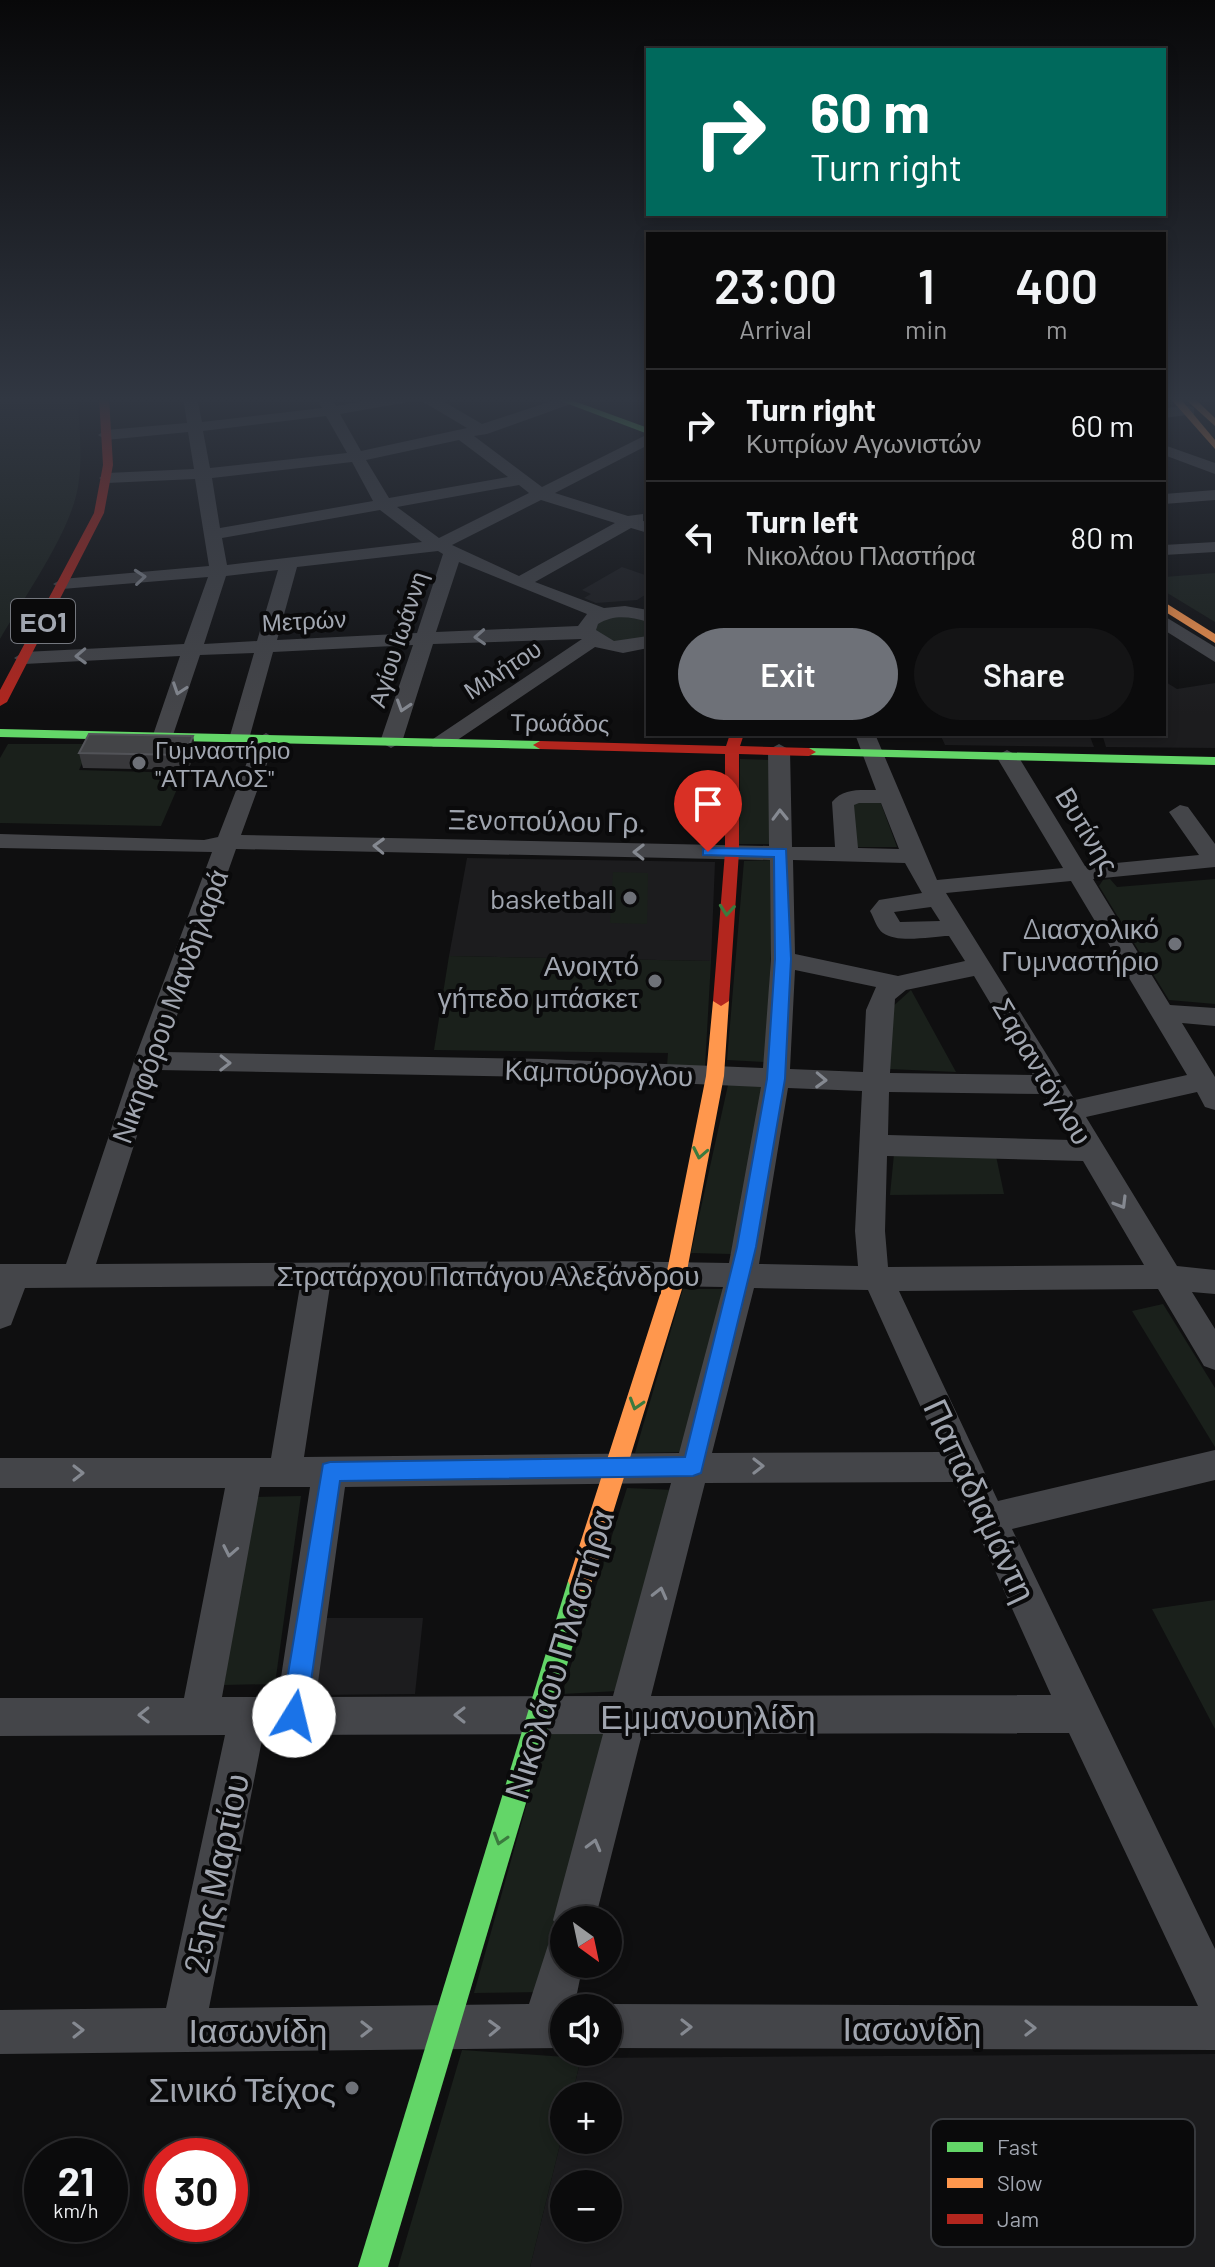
<!DOCTYPE html>
<meta charset="utf-8">
<style>
:root{--surface:#0b0b0c;--page:#141415;--text:#f1f3f6;--muted:#9a9b9d;--line:#2b2b2d;--accent:#6e7178}
body{margin:0;font-family:Barlow,sans-serif;background:var(--page);color:var(--text);height:100vh;display:flex;flex-direction:column;font-size:30px;white-space:nowrap}
*{box-sizing:border-box;margin:0}
p{font-size:26px;color:var(--muted)}
.icon{flex:none;width:44px;height:44px;fill:none;stroke:currentColor;stroke-width:2;stroke-linecap:round;stroke-linejoin:round}
.map{position:relative;flex:1;overflow:hidden}
.drawer{position:absolute;left:646px;top:232px;width:520px;height:504px;display:flex;flex-direction:column;background:var(--surface);border-radius:0px;box-shadow:0 4px 12px #0003,0 0 0 2px var(--line)}
.drawer>*{flex:none}
.guide{position:absolute;left:646px;top:48px;width:520px;height:168px;border-radius:0px;box-shadow:0 4px 12px #0003,0 0 0 2px var(--line);background:#00695c;color:#fff;overflow:hidden}
.needle{width:52px;rotate:147deg}
.tools{position:absolute;left:550px;top:1906px;display:grid;gap:16px}
.tools a{display:grid;place-items:center;width:72px;height:72px;border-radius:50%;background:var(--surface);box-shadow:0 4px 12px #0003,0 0 0 2px var(--line);font-size:40px}
.speed{position:absolute;left:24px;top:2138px;display:flex;gap:16px;font-size:40px;font-weight:700;text-align:center}
.speed>*{display:grid;place-content:center;width:104px;height:104px;border-radius:50%;background:var(--surface);box-shadow:0 4px 12px #0003,0 0 0 2px var(--line);line-height:1}
.speed small{font-size:20px;font-weight:400}
.speed .limit{border:12px solid #d22;background:#fff;color:#111}
.pin{position:absolute;display:grid;place-items:center;width:68px;height:68px;color:#fff;margin:-82px -34px;border-radius:50% 50% 50% 0;rotate:-45deg;box-shadow:0 0 8px #0007}
.pin .icon{rotate:45deg}
.me{position:absolute;width:88px;margin:-44px;rotate:9deg;stroke-linejoin:round;filter:drop-shadow(0 0 6px #0008)}
.turn{display:flex;align-items:center;gap:28px;height:168px;padding:0 32px;font-size:36px}
.turn .icon{width:104px;height:104px;stroke-width:2.5}
.turn b{display:block;font-size:56px;line-height:68px}
.eta{display:flex;justify-content:space-evenly;align-items:center;height:136px;text-align:center}
.eta b{font-size:48px;font-weight:600;line-height:56px}
.button{display:flex;gap:16px;margin-top:auto;padding:16px 32px}
.button a{flex:1;height:92px;border-radius:48px;background:var(--accent);color:#fff;font-size:32px;font-weight:600;line-height:92px;text-align:center}
.button a+a{background:var(--page);color:var(--text)}
ul{padding:0;list-style:none}
li{display:flex;align-items:center;gap:24px;height:112px;padding:0 32px;border-top:2px solid var(--line)}
li div{flex:1}
li b{display:block;font-size:30px}
li em{font-style:normal}
.map>svg:first-child{display:block}
</style>
<div class="map">
<svg width="1215" height="2267" viewBox="0 0 1215 2267">
<rect width="100%" height="100%" fill="#0f0f10"/>
<g fill="#1c1c1e" fill-rule="evenodd">
<path d="M622,567L648,576V593L637,600L596,603L584,598L591,594L582,590Z"/>
<path d="M1164,681L1177,689L1215,683V748L1106,747L1102,734H1164Z"/>
<path d="M940,734H1089L1094,747L945,745Z"/>
<path d="M467,858L715,862L711,961L449,956Z"/>
<path d="M322,1618H423L415,1694L310,1695Z"/>
<path d="M1215,2054V2267H530L564,2128V2140H608V2096H572L581,2058ZM564,2184H608V2228H564Z"/>
</g>
<g fill="#1a201b">
<path d="M0,397H78C79,428 84,466 76,496C65,540 23,599 0,639Z"/>
<path d="M1215,573V622L1164,591V577Z"/>
<path d="M614,614L648,619V638L612,643L593,631L594,624Z"/>
<path d="M8,744H91L79,770L184,773L161,826L0,823V758Z"/>
<path d="M740,759L771,760L774,844H739Z"/>
<path d="M880,801L897,847H855L851,802Z"/>
<path d="M775,860L766,1062L727,1060L744,861Z"/>
<path d="M613,872L648,873L647,924L610,923Z"/>
<path d="M1110,879L1117,887L1215,879V1004L1169,1000L1099,886L1103,880Z"/>
<path d="M449,956L711,961L705,1067L667,1066L668,1053L434,1050Z"/>
<path d="M911,990L956,1072L889,1069V1010Z"/>
<path d="M764,1084L731,1254L691,1253L728,1085Z"/>
<path d="M894,1154L996,1156L1004,1194L890,1195Z"/>
<path d="M683,1289H723L685,1452L635,1453Z"/>
<path d="M1163,1304L1215,1388V1447L1132,1311Z"/>
<path d="M627,1488L674,1490L618,1691L562,1694Z"/>
<path d="M301,1496L275,1684L224,1685L254,1497Z"/>
<path d="M1215,1600V1729L1152,1609Z"/>
<path d="M548,1728L613,1731L544,1992L474,1993Z"/>
<path d="M462,2050L581,2058L572,2096H564V2128L530,2267H398Z"/>
</g>
<g fill="none" stroke-linecap="round" stroke-linejoin="round">
<g fill="#444549" fill-rule="evenodd">
<path d="M183,397H197L202,422L322,408L316,397H330L336,406L390,397H436L482,424L564,397H584L582,400L487,434L474,436L542,487L648,434V445L555,493L628,516L643,514V521L648,522V533L631,528L535,582L604,608L625,606L648,610V622C630,617 615,614 598,624L596,630L614,641L648,636V648L623,653L595,647L447,747H433L429,743L433,739L582,639L433,644L402,742L391,748L380,742L413,645L273,652L249,739L239,745L229,739L254,653L200,655L172,738L162,744L155,742L152,738L180,656L24,664L14,658L24,652L184,644L208,577L62,589L53,584L62,579L209,566L195,479L107,483L99,478L107,473L194,469L188,432L106,440L98,435L106,430L187,423ZM420,400L467,428L361,451L340,414ZM326,416L347,453L210,468L203,431ZM459,440L508,477L389,498L366,460ZM352,462L373,501L220,528L212,478ZM519,485L529,493L439,538L397,507ZM541,500L615,523L519,576L452,545ZM380,510L422,542L227,565L222,538ZM438,551L443,554L417,633L277,640L297,567ZM459,562L587,614L578,626L436,632ZM278,570L257,641L204,644L226,576Z"/>
<path d="M1189,406L1194,408V414L1164,418V408Z"/>
<path d="M1164,445L1215,463V474L1164,455Z"/>
<path d="M1215,490V500L1164,504V494Z"/>
<path d="M1215,542V552L1164,555V545Z"/>
<path d="M1164,616L1215,647V662L1164,630Z"/>
<path d="M266,733L276,739L241,835L769,846L768,750L779,744L790,750L792,847H835L832,802C843,788 860,790 876,790L855,734H875L937,880L1063,868L996,756L1007,750L1018,756L1085,866L1199,855L1169,812L1180,805L1188,807L1215,844V867L1093,879L1170,1005L1215,1008V1026L1182,1023L1215,1077V1110L1205,1107L1197,1092L1086,1117L1177,1266L1215,1270V1294L1192,1292L1215,1329V1370L1204,1366L1158,1289L899,1291L998,1501L1215,1450V1480L1012,1529L1215,1949V2050L608,2048V2008H598L608,2004L1198,2006L1069,1733L642,1734L595,1920H564V1964H583L574,2008H564V2048L0,2054V2010L166,2008L225,1735L0,1736V1698H184L225,1488H0V1458H271L300,1286L25,1288L11,1325L0,1329V1264H66L134,1061L212,852L0,848V834L204,840L218,837L256,739ZM859,803H881L899,849L858,848L854,805ZM236,849L770,860L771,959L763,1068L542,1059L164,1052ZM793,860L905,863L922,893L879,900L870,911C874,918 877,929 883,933C899,944 932,936 949,936L965,961L898,976L795,954ZM1071,881L1187,1075L1075,1100L946,893ZM931,907L940,921L900,922L894,912ZM795,970L876,987L866,1010L863,1072L790,1069ZM974,976L1033,1075L890,1073L895,999L906,990ZM158,1070L542,1077L761,1087L729,1263L604,1261L96,1264ZM788,1088L862,1091L855,1231L858,1266L759,1264ZM889,1092L1044,1094L1071,1140L888,1135ZM887,1156L1083,1161L1144,1265L888,1267L885,1231ZM604,1285L723,1287L679,1453L304,1457L330,1286ZM754,1288L868,1290L941,1452L712,1453ZM955,1482L1051,1695L651,1696L705,1483ZM671,1483L613,1696L316,1697L345,1487ZM260,1487H310L278,1697H222ZM603,1734L553,1920L563,1936L549,1942L529,2004L209,2008L263,1735Z"/>
</g>
<g fill="#63d668" fill-rule="evenodd">
<path d="M550,397H563L648,428V434Z"/>
<path d="M0,729L540,741L547,745L540,749L0,737Z"/>
<path d="M809,748L1215,757V765L804,755V749Z"/>
<path d="M580,1570L588,1573L592,1581L388,2267H358L568,1581L572,1573Z"/>
</g>
<g fill="#ff974d" fill-rule="evenodd">
<path d="M1169,397H1179L1215,440V449Z"/>
<path d="M1183,397H1193L1215,418V426Z"/>
<path d="M1164,602L1215,634V643L1164,611Z"/>
<path d="M721,996L729,1001L724,1076L686,1276L592,1581L588,1589L580,1592L572,1589L568,1581L666,1276L706,1076L713,1001Z"/>
</g>
<g fill="#b3261e" fill-rule="evenodd">
<path d="M99,397H109L113,465L104,513L7,702L0,706V690L94,513L103,465Z"/>
<path d="M730,734H744L740,746L809,748L816,752L809,756L739,754V852L729,1001L721,1006L713,1001L725,852V754L540,749L533,745L540,741L726,746Z"/>
</g>
</g>
<path fill="#38383b" d="M196,751L188,770L83,768L79,753Z"/>
<path fill="#232324" d="M193,736L196,751L188,770L185,755Z"/>
<path fill="#434447" stroke="#525358" stroke-width="2" d="M89,734L193,736L185,755L79,753Z"/>
<defs><path id="oneway-chevron" d="M-2-3.5L2.5 0L-2 3.5" fill="none" stroke-width="1.6" stroke-linecap="round" stroke-linejoin="round" transform="scale(2)"/></defs>
<g stroke="#858991">
<use href="#oneway-chevron" transform="translate(140 577) rotate(-5)"/>
<use href="#oneway-chevron" transform="translate(480 637) rotate(177)"/>
<use href="#oneway-chevron" transform="translate(81 656) rotate(178)"/>
<use href="#oneway-chevron" transform="translate(179 689) rotate(109)"/>
<use href="#oneway-chevron" transform="translate(403 706) rotate(108)"/>
<use href="#oneway-chevron" transform="translate(780 815) rotate(-91)"/>
<use href="#oneway-chevron" transform="translate(379 846) rotate(-178)"/>
<use href="#oneway-chevron" transform="translate(639 852) rotate(-179)"/>
<use href="#oneway-chevron" transform="translate(225 1063) rotate(1)"/>
<use href="#oneway-chevron" transform="translate(821 1080) rotate(2)"/>
<use href="#oneway-chevron" transform="translate(1121 1203) rotate(59)"/>
<use href="#oneway-chevron" transform="translate(758 1466)"/>
<use href="#oneway-chevron" transform="translate(78 1473)"/>
<use href="#oneway-chevron" transform="translate(230 1551) rotate(101)"/>
<use href="#oneway-chevron" transform="translate(660 1593) rotate(-76)"/>
<use href="#oneway-chevron" transform="translate(144 1715) rotate(179)"/>
<use href="#oneway-chevron" transform="translate(460 1715) rotate(180)"/>
<use href="#oneway-chevron" transform="translate(594 1845) rotate(-75)"/>
<use href="#oneway-chevron" transform="translate(686 2027)"/>
<use href="#oneway-chevron" transform="translate(494 2028) rotate(-2)"/>
<use href="#oneway-chevron" transform="translate(1030 2028)"/>
<use href="#oneway-chevron" transform="translate(366 2029)"/>
<use href="#oneway-chevron" transform="translate(78 2030) rotate(-1)"/>
</g>
<g stroke="#3b7a3e">
<use href="#oneway-chevron" transform="translate(727 910) rotate(95)"/>
<use href="#oneway-chevron" transform="translate(700 1153) rotate(101)"/>
<use href="#oneway-chevron" transform="translate(636 1404) rotate(107)"/>
<use href="#oneway-chevron" transform="translate(500 1839) rotate(107)"/>
</g>
<linearGradient id="sky" x2="0" y2="1"><stop stop-color="#080809"/><stop offset="0.56" stop-color="#313742"/><stop offset="1" stop-color="#313742" stop-opacity="0"/></linearGradient>
<rect width="1215" height="714" fill="url(#sky)"/>
<path fill="#1a73e8" stroke="#114b97" stroke-width="2" d="M708,848L786,849L791,959L785,1079L756,1247L701,1473L693,1476L340,1481L306,1716L303,1724L294,1728L285,1724L281,1716L323,1464L330,1462L685,1457L737,1247L767,1079L775,959L774,857L703,855V849Z"/>
<g fill="#6e7178" stroke="#0a0a0b" stroke-width="3">
<circle cx="139" cy="763" r="8"/>
<circle cx="630" cy="898" r="8"/>
<circle cx="1175" cy="944" r="8"/>
<circle cx="655" cy="981" r="8"/>
<circle cx="352" cy="2088" r="8"/>
</g>
<g text-anchor="middle" dominant-baseline="central" stroke-width="8" stroke-linejoin="round" paint-order="stroke">
<g font-size="24" fill="#a1a6b0" stroke="#0a0a0b">
<text transform="translate(304 620) rotate(-3)">Μετρών</text>
<text transform="translate(397 639) rotate(-72)">Αγίου Ιωάννη</text>
<text transform="translate(502 669) rotate(-33)">Μιλήτου</text>
<text transform="translate(560 722) rotate(1)">Τρωάδος</text>
</g>
<g font-size="24" fill="#a1a6b0" stroke="#0a0a0b" text-anchor="start">
<text x="155" y="749">Γυμναστήριο<tspan x="155" dy="28">"ΑΤΤΑΛΟΣ"</tspan></text>
</g>
<rect fill="#0a0a0b" stroke="#74777e" stroke-width="2" x="11" y="599" width="64" height="44" rx="6"/>
<g font-size="26" font-weight="bold" fill="#a1a6b0">
<text x="43" y="621">ΕΟ1</text>
</g>
<g font-size="28" fill="#a1a6b0" stroke="#0a0a0b">
<text transform="translate(547 820) rotate(1)">Ξενoπούλου Γρ.</text>
<text transform="translate(1088 830) rotate(59)">Βυτίνης</text>
<text transform="translate(169 1006) rotate(-70)">Νικηφόρου Μανδηλαρά</text>
<text transform="translate(1043 1071) rotate(59)">Σαραντόγλου</text>
<text transform="translate(599 1072) rotate(2)">Καμπούρογλου</text>
<text x="488" y="1275">Στρατάρχου Παπάγου Αλεξάνδρου</text>
</g>
<g font-size="28" fill="#a1a6b0" stroke="#0a0a0b" text-anchor="end">
<text x="614" y="898">basketball</text>
<text x="1159" y="928">Διασχολικό<tspan x="1159" dy="32">Γυμναστήριο</tspan></text>
<text x="639" y="965">Ανοιχτό<tspan x="639" dy="32">γήπεδο μπάσκετ</tspan></text>
</g>
<g font-size="34" fill="#a1a6b0" stroke="#0a0a0b">
<text transform="translate(981 1500) rotate(65)">Παπαδιαμάντη</text>
<text transform="translate(558 1654) rotate(-73)">Νικολάου Πλαστήρα</text>
<text x="708" y="1715">Εμμανουηλίδη</text>
<text transform="translate(215 1873) rotate(-78)">25ης Μαρτίου</text>
<text x="912" y="2027">Ιασωνίδη</text>
<text x="258" y="2029">Ιασωνίδη</text>
</g>
<g font-size="34" fill="#a1a6b0" stroke="#0a0a0b" text-anchor="end">
<text x="336" y="2088">Σινικό Τείχος</text>
</g>
</g>
<rect x="931" y="2119" width="264" height="128" rx="12" fill="#0a0a0b" stroke="#37393d" stroke-width="2"/>
<rect x="947" y="2142" width="36" height="10" fill="#63d668"/>
<rect x="947" y="2178" width="36" height="10" fill="#ff974d"/>
<rect x="947" y="2214" width="36" height="10" fill="#b3261e"/>
<g font-size="22" fill="#a1a6b0">
<text x="997" y="2155">Fast</text>
<text x="997" y="2191">Slow</text>
<text x="997" y="2227">Jam</text>
</g>
</svg>
<div class="tools">
<a><svg class="needle" viewBox="-14 -14 28 28"><path d="M0-13l5 13h-10z" fill="#e53935"/><path d="M0 13l5-13h-10z" fill="#9a9b9d"/></svg></a>
<a><svg class="icon" aria-label="sound" viewBox="0 0 24 24"><path d="M4 9h4l5-4v14l-5-4H4zM17 9q2 3 0 6"/></svg></a>
<a>+</a>
<a>−</a>
</div>
<div class="speed"><div>21<small>km/h</small></div><div class="limit">30</div></div>
<div class="pin" style="left:708px;top:852px;background:#d93025"><svg class="icon" aria-label="arrive" viewBox="0 0 24 24"><path d="M6 21V4h12l-3 4 3 4H6"/></svg></div>
<svg class="me" style="left:294px;top:1716px" viewBox="-20 -20 40 40"><circle r="19" fill="#fff"/><path d="M0-13L10 11 0 6-10 11z" fill="#1a73e8"/></svg>
<div class="guide">
<div class="turn"><svg class="icon" aria-label="right" viewBox="0 0 24 24"><path d="M7 20v-9h11M14 6l5 5-5 5"/></svg><div><b>60 m</b>Turn right</div></div>
</div>
<section class="drawer">
<div class="eta">
<div><b>23:00</b><p>Arrival</p></div>
<div><b>1</b><p>min</p></div>
<div><b>400</b><p>m</p></div>
</div>
<ul>
<li><svg class="icon" aria-label="right" viewBox="0 0 24 24"><path d="M7 20v-9h11M14 6l5 5-5 5"/></svg><div><b>Turn right</b><p>Κυπρίων Αγωνιστών</p></div><em>60 m</em></li>
<li><svg class="icon" aria-label="left" viewBox="0 0 24 24"><path d="M17 20v-9H6M10 6l-5 5 5 5"/></svg><div><b>Turn left</b><p>Νικολάου Πλαστήρα</p></div><em>80 m</em></li>
</ul>
<div class="button"><a>Exit</a><a>Share</a></div>
</section>
</div>
